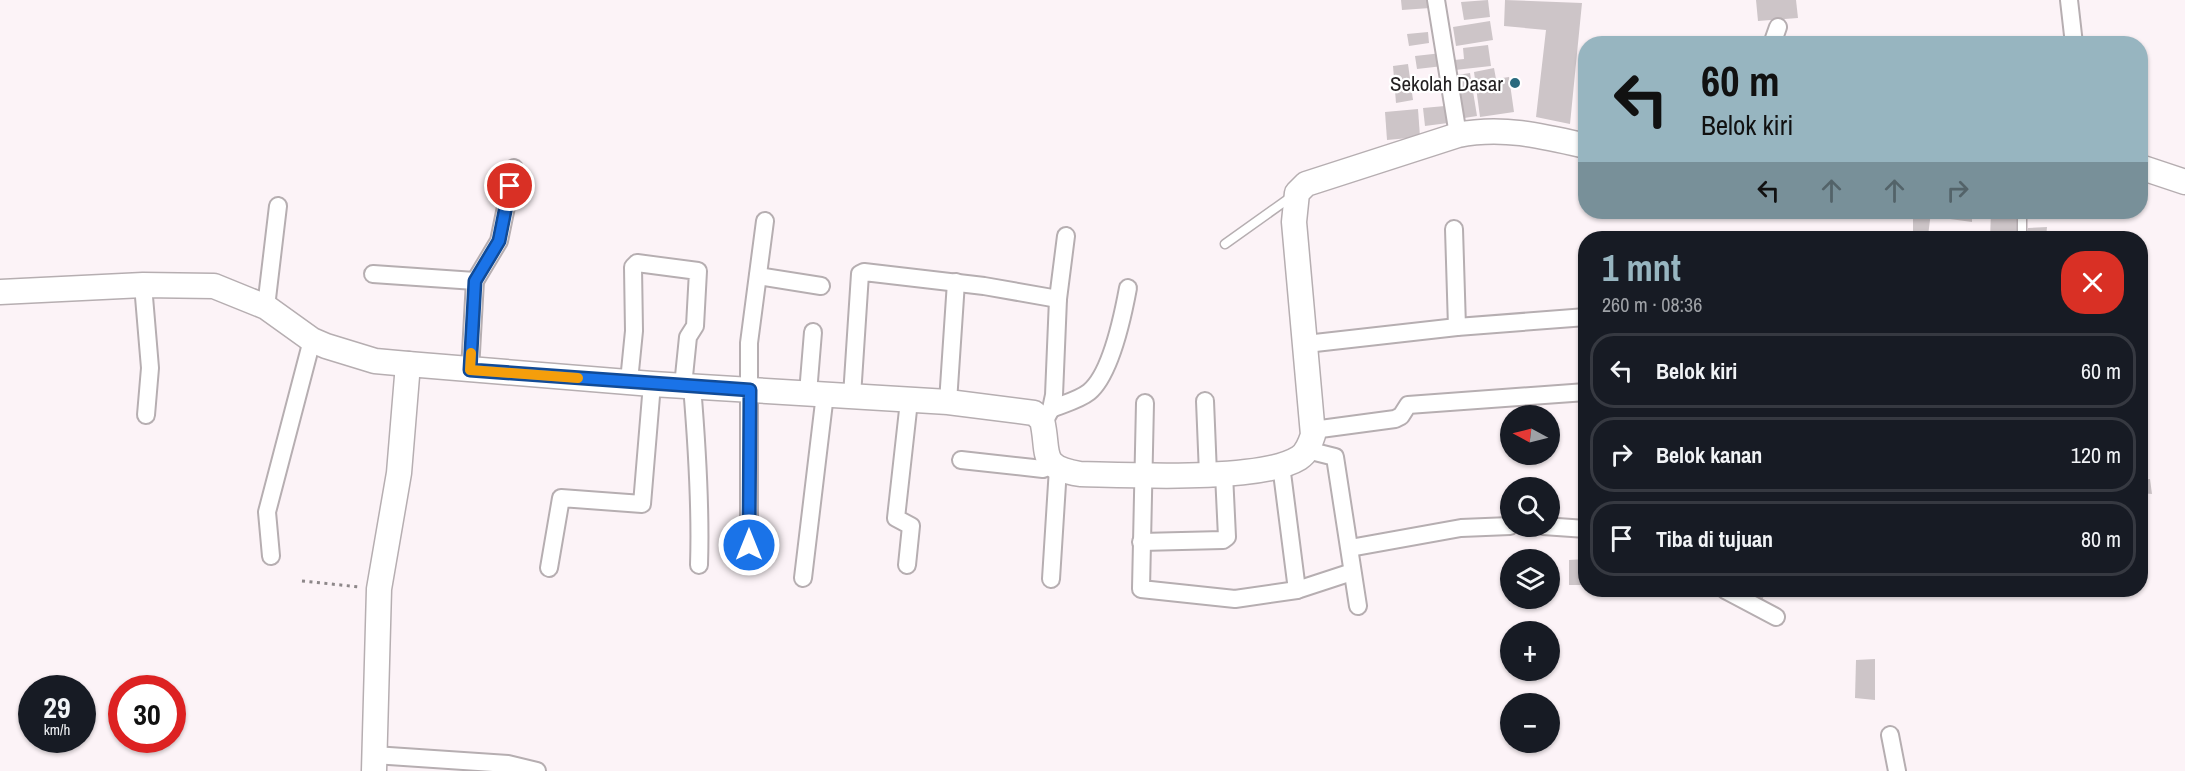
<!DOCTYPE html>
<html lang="id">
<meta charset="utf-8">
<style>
:root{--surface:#171b24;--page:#242831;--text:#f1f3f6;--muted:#9ea1a6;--line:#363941;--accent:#97b5c0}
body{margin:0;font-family:"Archivo Narrow",sans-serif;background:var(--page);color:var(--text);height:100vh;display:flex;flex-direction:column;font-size:22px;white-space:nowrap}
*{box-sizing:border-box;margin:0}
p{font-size:20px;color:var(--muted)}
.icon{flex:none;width:33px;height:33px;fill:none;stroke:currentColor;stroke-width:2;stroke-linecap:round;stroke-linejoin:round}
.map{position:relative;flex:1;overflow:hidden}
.sheet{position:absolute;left:1578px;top:231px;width:570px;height:366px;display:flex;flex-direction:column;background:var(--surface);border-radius:24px;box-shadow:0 2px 4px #0004}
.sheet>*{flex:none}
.guide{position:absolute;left:1578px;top:36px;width:570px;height:183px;border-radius:24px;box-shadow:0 2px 4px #0004;background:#97b5c0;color:#111;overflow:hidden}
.needle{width:39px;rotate:277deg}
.controls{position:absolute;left:1500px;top:405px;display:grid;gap:12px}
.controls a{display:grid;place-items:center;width:60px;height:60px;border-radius:50%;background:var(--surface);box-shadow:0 2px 4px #0004;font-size:30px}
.speed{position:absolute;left:18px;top:675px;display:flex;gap:12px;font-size:30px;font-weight:700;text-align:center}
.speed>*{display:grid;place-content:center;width:78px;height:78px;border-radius:50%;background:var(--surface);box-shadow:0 2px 4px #0004;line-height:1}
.speed small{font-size:15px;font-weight:400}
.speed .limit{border:9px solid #d22;background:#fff;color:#111}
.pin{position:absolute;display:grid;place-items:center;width:51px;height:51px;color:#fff;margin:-26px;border:3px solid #fff;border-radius:50%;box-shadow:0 2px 6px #0007}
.me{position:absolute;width:66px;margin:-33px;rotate:0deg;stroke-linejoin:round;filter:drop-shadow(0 0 4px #0008)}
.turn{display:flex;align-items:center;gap:21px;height:126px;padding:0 24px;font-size:27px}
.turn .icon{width:78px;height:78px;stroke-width:2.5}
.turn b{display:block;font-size:42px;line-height:51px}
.lanes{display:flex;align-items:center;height:57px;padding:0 24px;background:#0003;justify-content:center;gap:30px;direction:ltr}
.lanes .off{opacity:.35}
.round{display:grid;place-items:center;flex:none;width:63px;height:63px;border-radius:24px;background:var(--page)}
.summary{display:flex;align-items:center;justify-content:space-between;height:102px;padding:0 24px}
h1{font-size:36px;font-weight:700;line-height:45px;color:var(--accent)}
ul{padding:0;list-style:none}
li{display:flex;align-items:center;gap:18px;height:75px;margin:0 12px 9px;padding:0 12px;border:3px solid var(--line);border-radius:24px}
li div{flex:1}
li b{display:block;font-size:22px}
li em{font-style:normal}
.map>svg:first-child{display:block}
</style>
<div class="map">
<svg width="2185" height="771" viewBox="0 0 2185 771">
<rect width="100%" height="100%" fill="#fcf3f7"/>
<g fill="#cdc5c8">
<path d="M1401,0H1430V8L1402,10Z"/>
<path d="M1488,0L1490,17L1464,20L1461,2Z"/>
<path d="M1505,0L1582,3L1570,124L1536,117L1546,30L1504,26Z"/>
<path d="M1756,0H1796L1798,18L1758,21Z"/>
<path d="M1490,21L1493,40L1456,46L1453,27Z"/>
<path d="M1428,32L1429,43L1409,46L1407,34Z"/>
<path d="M1488,45L1491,66L1455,70L1454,60L1464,59L1463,48Z"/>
<path d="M1442,53L1443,66L1417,69L1415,56Z"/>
<path d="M1408,64L1413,100L1396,103L1393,66Z"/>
<path d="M1494,68L1496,79L1509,77L1514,112L1480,117L1474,72Z"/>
<path d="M1470,73L1477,116L1458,119L1451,76Z"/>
<path d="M1445,106L1448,123L1425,126L1423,108Z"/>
<path d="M1418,109L1420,137L1387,140L1385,112Z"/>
<path d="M1913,212H1931L1928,236L1913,235Z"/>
<path d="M1952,212H1972V222L1950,219Z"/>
<path d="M1991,212H2019V238H1990Z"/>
<path d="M2047,227L2046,238H2026L2028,228Z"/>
<path d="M2150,479L2152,494L2140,493V480Z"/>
<path d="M1586,559V585H1569V560Z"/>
<path d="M1754,590H1766L1762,601L1752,597Z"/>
<path d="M1875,659V700L1855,698L1856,660Z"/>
</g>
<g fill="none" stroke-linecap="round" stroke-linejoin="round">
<g stroke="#b6aeb1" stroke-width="11">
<g id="lane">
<path d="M2022,212V238"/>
<path d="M1225,244L1291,197"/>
</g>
</g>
<g stroke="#b6aeb1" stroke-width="20">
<g id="street">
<path d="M1436,0L1458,135"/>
<path d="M2069,0L2074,44"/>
<path d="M1772,44L1778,27"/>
<path d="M1454,229L1457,327"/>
<path d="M373,274L475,281"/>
<path d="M758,276L821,286"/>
<path d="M143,285L150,368L146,415"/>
<path d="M266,307L278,206"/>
<path d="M1306,344L1457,327L1586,317"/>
<path d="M470,370L475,281L499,241L514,168"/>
<path d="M629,381L634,331L633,267L637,263L698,271L695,326L688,337L683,386"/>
<path d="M692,386C697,446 701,506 699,565"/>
<path d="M808,393L813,332"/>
<path d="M852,396L860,274L864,272L984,286L1058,299"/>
<path d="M1205,401L1208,474"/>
<path d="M948,402L956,282"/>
<path d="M1145,403L1141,589L1235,599L1297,590L1352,572"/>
<path d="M1051,409C1063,404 1079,400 1089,392C1111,374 1123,315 1128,288"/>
<path d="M1043,424L1051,409L1054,395L1058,299L1066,236"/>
<path d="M1313,430L1395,419L1401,416L1408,405L1586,392"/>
<path d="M1307,450L1335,457L1358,606"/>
<path d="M961,460L1043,469L1052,465"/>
<path d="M1281,465L1297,590"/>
<path d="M1543,526L1586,529"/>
<path d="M1141,542L1223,540L1227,537L1224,474"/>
<path d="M749,545V343L765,221"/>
<path d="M1350,548L1461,528L1510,526"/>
<path d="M271,556L267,512L312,340"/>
<path d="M907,565L911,526L896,518L909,401"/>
<path d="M549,568L561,498L642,504L652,384"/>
<path d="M803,578L825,394"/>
<path d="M1051,579L1058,468"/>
<path d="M1725,590L1776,617"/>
<path d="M1890,735L1897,771"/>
<path d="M374,755L508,764L537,771"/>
</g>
</g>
<g stroke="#b6aeb1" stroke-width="27">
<g id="secondary">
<path d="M2140,167L2185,182"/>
<path d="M0,292L143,285L214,286L266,307L312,340L326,346L375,361L408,364"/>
<path d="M374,771L379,589L399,473L408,364L652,384L948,402L1034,413L1042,420C1050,453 1037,467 1080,474C1128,475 1261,482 1299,458C1307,453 1310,444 1313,435L1294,222L1297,193L1306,184L1458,135C1502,126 1543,136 1586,146"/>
</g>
</g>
<path stroke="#8d8789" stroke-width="3" stroke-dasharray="3 4.5" stroke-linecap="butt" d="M302,581L360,587"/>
<use href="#lane" stroke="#fff" stroke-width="8"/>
<use href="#street" stroke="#fff" stroke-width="16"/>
<use href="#secondary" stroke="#fff" stroke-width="24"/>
</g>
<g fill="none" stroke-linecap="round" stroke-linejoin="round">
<g stroke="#114b97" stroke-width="15">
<path id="route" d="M510,186L499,241L475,281L470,370L750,390L749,545"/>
</g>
<use href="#route" stroke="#1a73e8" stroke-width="10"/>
<path stroke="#f59e0b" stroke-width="10" d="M471,353L470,370L578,378"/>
</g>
<circle fill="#2a6a7e" stroke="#fff" stroke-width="2" cx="1515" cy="83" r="6"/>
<g text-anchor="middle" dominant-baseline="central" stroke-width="4.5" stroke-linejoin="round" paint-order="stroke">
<g font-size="21" fill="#232021" stroke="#fff" text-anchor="end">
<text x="1503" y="83">Sekolah Dasar</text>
</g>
</g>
</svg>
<div class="controls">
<a><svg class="needle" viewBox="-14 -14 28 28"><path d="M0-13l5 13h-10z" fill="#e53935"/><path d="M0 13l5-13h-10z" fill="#9ea1a6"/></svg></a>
<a><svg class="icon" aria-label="search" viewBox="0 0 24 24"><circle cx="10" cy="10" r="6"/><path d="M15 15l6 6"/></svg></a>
<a><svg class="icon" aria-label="layers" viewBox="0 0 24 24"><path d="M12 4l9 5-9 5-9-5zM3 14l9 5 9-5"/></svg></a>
<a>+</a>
<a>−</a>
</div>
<div class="speed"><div>29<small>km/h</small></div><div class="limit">30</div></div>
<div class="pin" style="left:510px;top:186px;background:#d93025"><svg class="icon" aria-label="arrive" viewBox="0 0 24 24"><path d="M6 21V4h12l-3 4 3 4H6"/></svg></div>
<svg class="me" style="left:749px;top:545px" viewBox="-20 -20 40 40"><circle r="17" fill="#1a73e8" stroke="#fff" stroke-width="3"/><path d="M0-11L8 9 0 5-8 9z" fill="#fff"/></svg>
<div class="guide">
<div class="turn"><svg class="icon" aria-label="left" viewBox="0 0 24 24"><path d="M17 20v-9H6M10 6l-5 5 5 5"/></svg><div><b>60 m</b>Belok kiri</div></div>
<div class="lanes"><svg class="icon" aria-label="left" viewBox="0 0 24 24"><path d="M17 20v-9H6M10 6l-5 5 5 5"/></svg><svg class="icon off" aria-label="ahead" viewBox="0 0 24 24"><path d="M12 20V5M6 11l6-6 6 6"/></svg><svg class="icon off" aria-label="ahead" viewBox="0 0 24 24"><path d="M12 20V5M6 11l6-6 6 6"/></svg><svg class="icon off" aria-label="right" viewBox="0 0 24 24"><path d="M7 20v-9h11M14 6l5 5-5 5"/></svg></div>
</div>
<section class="sheet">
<div class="summary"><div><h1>1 mnt</h1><p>260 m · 08:36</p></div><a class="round" style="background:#d93025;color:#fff"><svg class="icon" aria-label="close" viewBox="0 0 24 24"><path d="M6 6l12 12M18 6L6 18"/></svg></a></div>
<ul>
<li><svg class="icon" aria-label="left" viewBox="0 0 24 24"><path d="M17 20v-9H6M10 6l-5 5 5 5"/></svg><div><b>Belok kiri</b></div><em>60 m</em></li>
<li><svg class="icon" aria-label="right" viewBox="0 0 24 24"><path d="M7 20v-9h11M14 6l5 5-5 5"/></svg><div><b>Belok kanan</b></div><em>120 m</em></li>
<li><svg class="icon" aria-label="arrive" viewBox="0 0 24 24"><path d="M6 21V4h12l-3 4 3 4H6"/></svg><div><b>Tiba di tujuan</b></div><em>80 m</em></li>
</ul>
</section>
</div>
